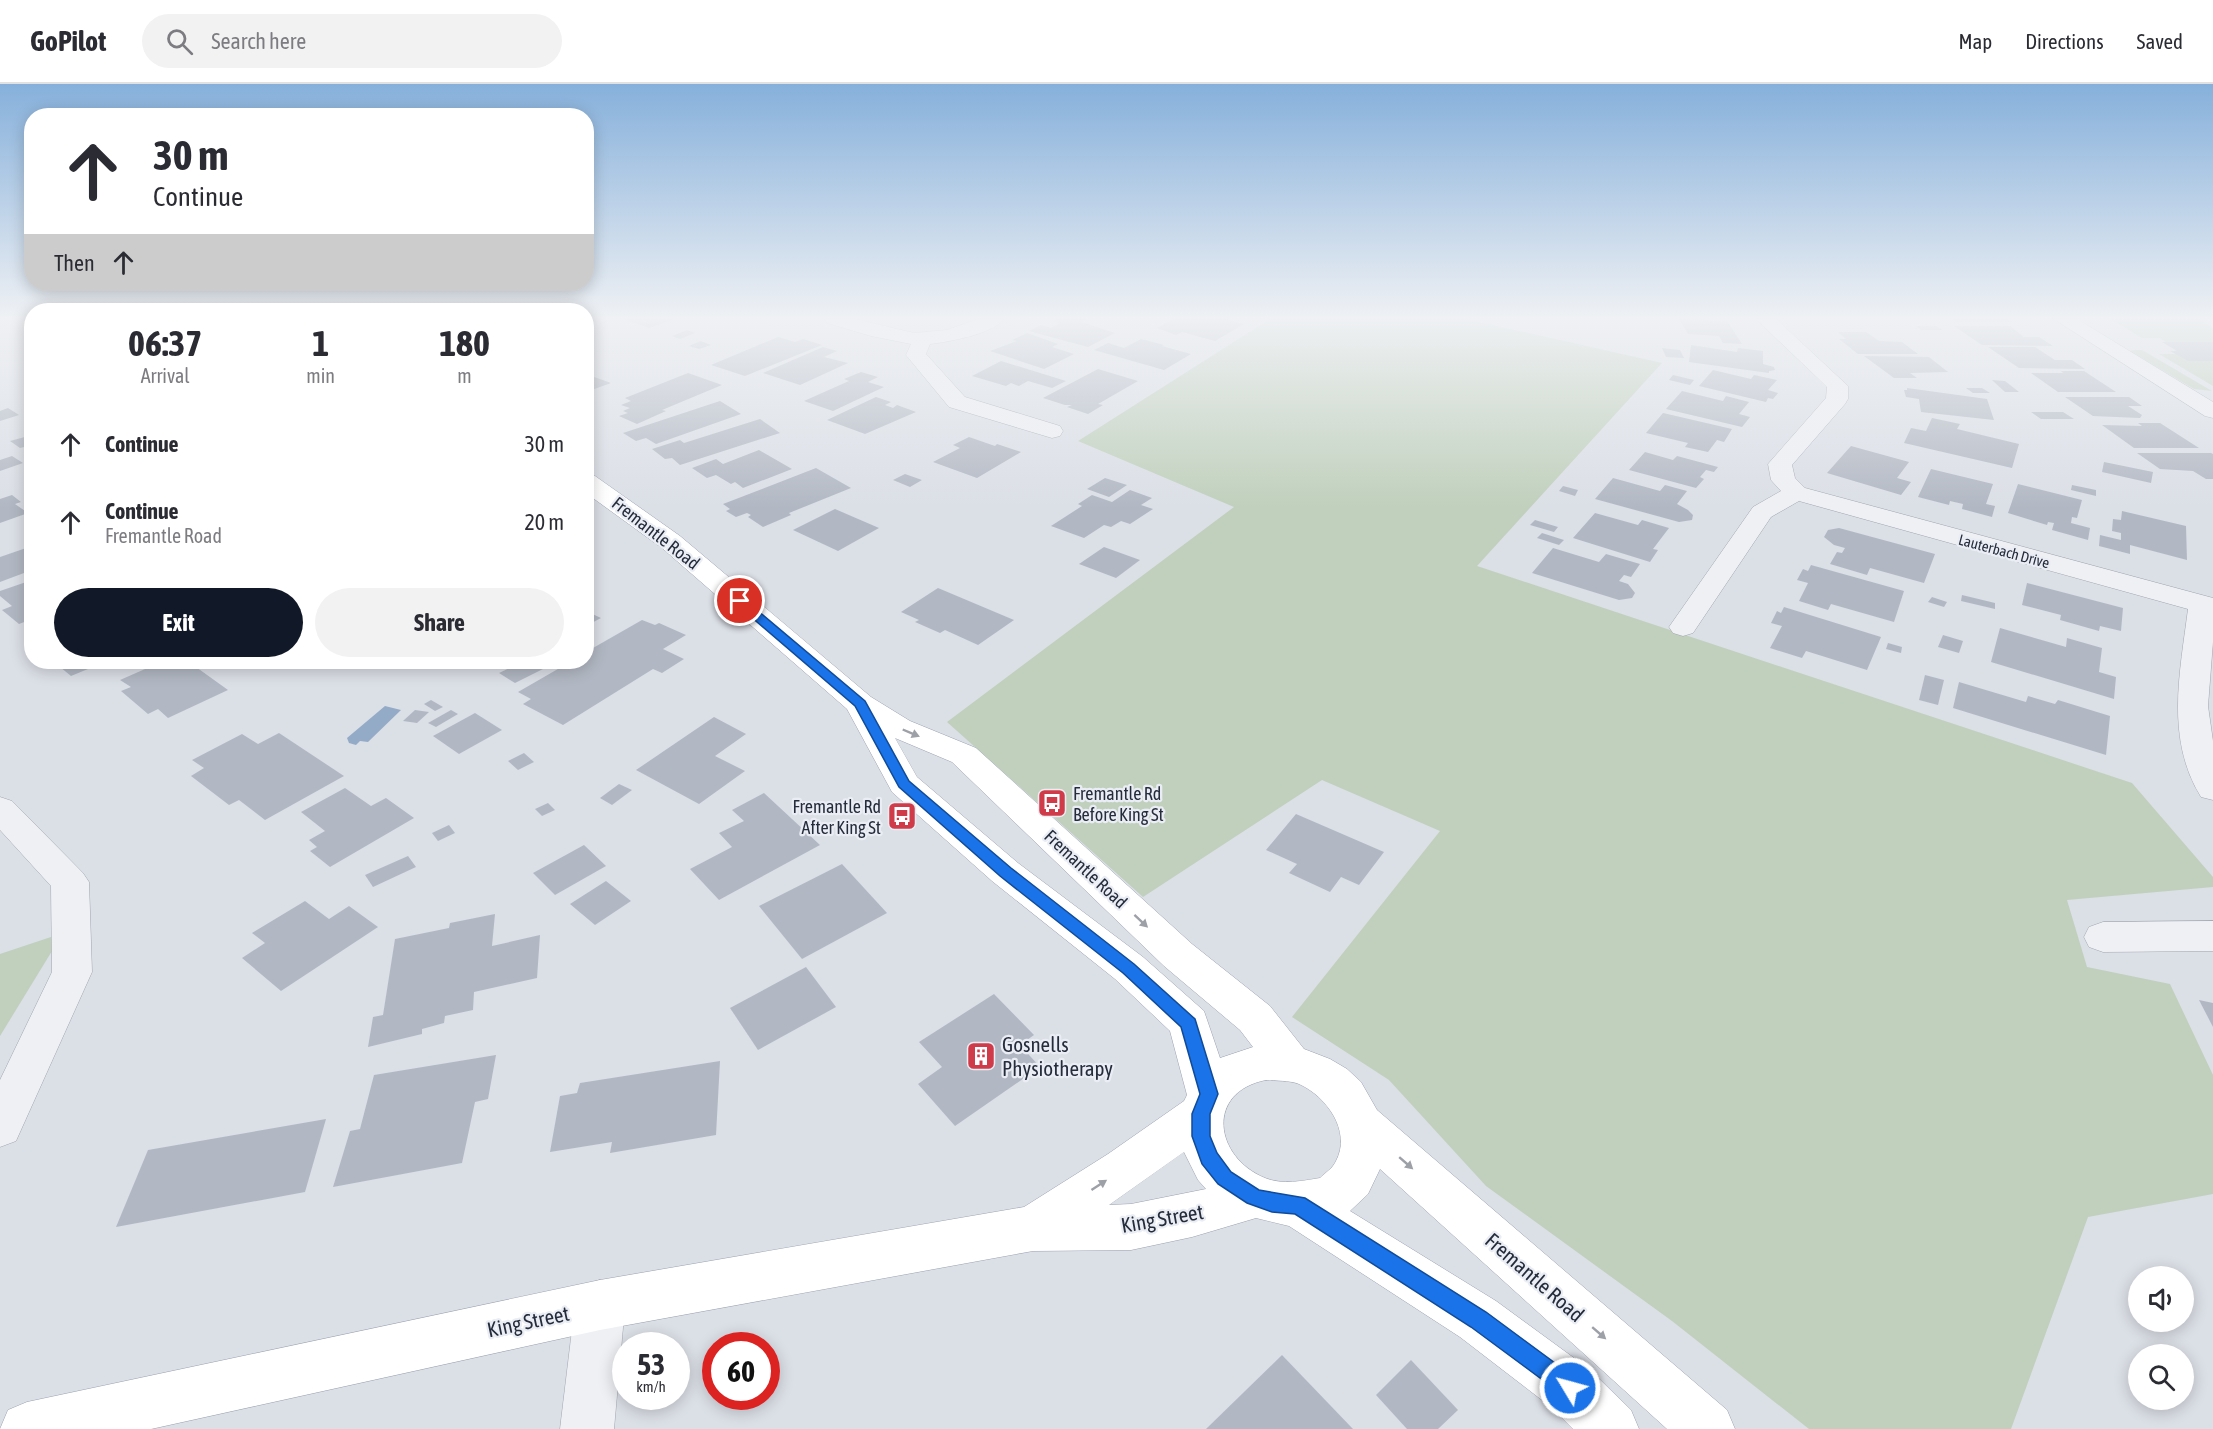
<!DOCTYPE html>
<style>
:root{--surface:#fff;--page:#f2f2f3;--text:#2b2b33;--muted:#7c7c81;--line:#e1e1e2;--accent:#111827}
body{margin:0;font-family:"Asap Condensed",sans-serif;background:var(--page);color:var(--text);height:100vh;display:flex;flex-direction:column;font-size:22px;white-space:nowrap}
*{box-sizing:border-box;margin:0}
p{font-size:20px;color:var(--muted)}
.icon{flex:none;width:33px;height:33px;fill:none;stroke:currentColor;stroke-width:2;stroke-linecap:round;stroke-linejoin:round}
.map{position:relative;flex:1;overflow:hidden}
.side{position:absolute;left:24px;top:219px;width:570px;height:366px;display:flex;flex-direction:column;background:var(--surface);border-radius:24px;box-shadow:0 3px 15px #0003}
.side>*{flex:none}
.top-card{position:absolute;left:24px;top:24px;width:570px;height:183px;border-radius:24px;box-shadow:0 3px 15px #0003;background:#fff;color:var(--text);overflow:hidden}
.fabs{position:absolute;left:2128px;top:1182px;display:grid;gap:12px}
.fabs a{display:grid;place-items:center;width:66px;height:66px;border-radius:50%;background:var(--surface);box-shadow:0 3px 15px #0003;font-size:30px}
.speed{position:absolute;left:612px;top:1248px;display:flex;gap:12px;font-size:30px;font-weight:700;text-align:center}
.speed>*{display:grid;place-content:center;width:78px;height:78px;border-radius:50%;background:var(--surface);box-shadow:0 3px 15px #0003;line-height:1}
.speed small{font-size:15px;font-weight:400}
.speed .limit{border:9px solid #d22;background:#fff;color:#111}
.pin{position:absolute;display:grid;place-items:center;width:51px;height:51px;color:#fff;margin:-26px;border:3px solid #fff;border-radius:50%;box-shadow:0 2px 6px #0007}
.me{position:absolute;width:66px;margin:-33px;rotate:307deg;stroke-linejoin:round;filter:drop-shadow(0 0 4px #0008)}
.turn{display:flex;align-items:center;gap:21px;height:126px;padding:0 30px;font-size:27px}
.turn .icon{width:78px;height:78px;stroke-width:2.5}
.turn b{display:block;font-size:42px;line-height:51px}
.then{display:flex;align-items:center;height:57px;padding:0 30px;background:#0003;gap:12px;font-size:22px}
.eta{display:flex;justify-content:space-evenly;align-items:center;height:102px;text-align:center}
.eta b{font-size:36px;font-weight:700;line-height:42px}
.button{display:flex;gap:12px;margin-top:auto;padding:12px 30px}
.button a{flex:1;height:69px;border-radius:36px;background:var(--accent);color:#fff;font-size:24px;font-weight:700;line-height:69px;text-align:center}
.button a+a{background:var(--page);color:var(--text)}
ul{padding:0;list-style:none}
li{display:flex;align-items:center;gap:18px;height:78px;padding:0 30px}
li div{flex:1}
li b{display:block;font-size:22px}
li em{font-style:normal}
header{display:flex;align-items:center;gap:36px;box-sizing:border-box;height:84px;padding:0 30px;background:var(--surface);border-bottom:2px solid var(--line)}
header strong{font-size:28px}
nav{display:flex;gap:33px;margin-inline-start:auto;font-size:21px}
.search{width:420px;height:54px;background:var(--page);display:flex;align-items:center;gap:15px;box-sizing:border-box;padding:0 21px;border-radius:33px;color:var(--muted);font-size:22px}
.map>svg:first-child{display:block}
</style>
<header>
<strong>GoPilot</strong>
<div class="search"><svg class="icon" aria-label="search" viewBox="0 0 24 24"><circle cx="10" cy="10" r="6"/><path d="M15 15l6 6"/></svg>Search here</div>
<nav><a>Map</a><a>Directions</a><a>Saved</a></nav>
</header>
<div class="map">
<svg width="2213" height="1345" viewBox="0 0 2213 1345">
<rect width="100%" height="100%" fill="#dbdfe6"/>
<g fill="#c0d0bc">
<path d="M1270,235H1466L1662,279L1477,482L2132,699L2213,793V803L2067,816L2087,883L2170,900L2213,991V1110L2088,1133L2011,1345H1809L1672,1237L1486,1102L1389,996L1292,933L1440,747L1322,696L1143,813L947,638L1234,423L1078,357Z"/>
<path d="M2111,235H2198L2213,244V258H2166L2160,254H2142Z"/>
<path d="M2134,266H2142L2212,307L2194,305L2130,267Z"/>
<path d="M2159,270H2176L2213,277V302Z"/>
<path d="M63,849L0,952V870Z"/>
</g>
<path fill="#94abc7" d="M385,622L401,626L368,658L360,657L356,661L349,659L347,654Z"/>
<g fill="#b2b8c3">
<path d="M624,235H672V236L649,244Z"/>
<path d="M1056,235H1086L1081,238L1115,249L1088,263L1029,247L1041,241L1051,244L1060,239L1052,237Z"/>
<path d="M1179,235H1226L1244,240L1215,257L1182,248L1176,251L1157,244L1172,236Z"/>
<path d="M1679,235L1727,237L1742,260L1723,259L1719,252L1688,250Z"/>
<path d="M1952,235H2006L2011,238H1956Z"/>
<path d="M1916,242H1936L1942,246H1921Z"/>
<path d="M1954,242H2010L2024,253H2039L2053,262L1982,261Z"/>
<path d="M687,246L695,249L680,255L672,252Z"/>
<path d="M1838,248H1866L1879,257L1902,258L1918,270H1858L1839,255H1846Z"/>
<path d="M1027,249L1058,260L1052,263L1074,270L1044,285L990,267L1017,257L1012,256Z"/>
<path d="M778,253L795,258L803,255L822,261L745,292L711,281Z"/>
<path d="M1141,255L1164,261L1162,262L1191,270L1164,286L1094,266L1108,259L1124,264Z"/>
<path d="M701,257L711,261L699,265L689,262Z"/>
<path d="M2162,258H2213V277H2188L2170,267H2177Z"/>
<path d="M1691,261L1737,268L1738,264L1763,267V280L1774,283L1775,286L1769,287V289L1689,278Z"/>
<path d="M823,263L837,267L824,273L848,279L800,301L763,289Z"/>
<path d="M1988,263H2035L2055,276H2072L2085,285L2019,284Z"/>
<path d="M1662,264L1680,266L1684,274L1666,273Z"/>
<path d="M1864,272L1929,273L1948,288L1910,289L1917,294H1894Z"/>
<path d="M1001,277L1066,297L1052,304L1028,297L1019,302L1011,299L1006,302L972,292Z"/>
<path d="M1098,285L1138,297L1098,320L1103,321L1088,330L1067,323L1072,321H1065L1043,314Z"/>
<path d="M1713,286L1751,295L1754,291L1777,296L1768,306L1778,309L1773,315L1768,314L1766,318L1699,302Z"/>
<path d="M2061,287H2084L2116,308H2058L2031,289H2063Z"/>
<path d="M861,288L878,293L868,298L884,303L833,327L804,317L849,297L844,295Z"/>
<path d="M688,289L722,301L662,326L666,327L637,340L619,332L628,329L623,327L630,324L621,321L631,317L625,314Z"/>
<path d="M586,290L611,299L586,308Z"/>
<path d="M1673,291L1694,296L1690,301L1669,296Z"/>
<path d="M1992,296L2005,297L2019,308H2005Z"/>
<path d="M1907,304L1987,315L1994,336L1921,328L1919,315L1906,313L1904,306H1907Z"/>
<path d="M1966,304H1982L1990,309H1973Z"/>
<path d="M1682,307L1723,317L1726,312L1749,318L1739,330L1750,333L1742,343L1666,325Z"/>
<path d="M876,313L891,318L885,321L893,324L897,321L916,328L865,350L827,336Z"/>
<path d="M2065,313H2129L2142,322H2128L2142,331L2140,334L2093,332Z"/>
<path d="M720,317L741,330L656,360L646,354L636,357L623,349Z"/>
<path d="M8,324L19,331L0,337V327Z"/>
<path d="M2031,328H2063L2074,335H2041Z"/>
<path d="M1663,329L1732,345L1724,358L1717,356L1708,368L1685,363L1688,359L1646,349Z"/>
<path d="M1932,334L1960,340L1957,345L2019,360L2012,384L1904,359L1911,344L1926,347Z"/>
<path d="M760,335L780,349L680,381L672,374L665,375L652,365L680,356L684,359Z"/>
<path d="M2138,339H2160L2199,364H2134L2102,341L2142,342Z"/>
<path d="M32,351V361L20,364L10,357Z"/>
<path d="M969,353L995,362L997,360L1021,368L977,394L933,378L960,364L953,361Z"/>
<path d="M1851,362L1909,378L1897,394L1911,398L1901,411L1827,389Z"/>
<path d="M759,366L792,385L743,404L735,398L731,400L716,391L707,394L692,384L716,375L723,380Z"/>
<path d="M1645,368L1673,376L1677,372L1718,383L1714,388L1706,386L1700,393L1704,395L1696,404L1629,386Z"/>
<path d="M2137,369H2211L2213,370V395H2206L2193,387L2160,385Z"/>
<path d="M12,372L23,379L0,387V376Z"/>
<path d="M2104,378L2153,388L2151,399L2102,388Z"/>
<path d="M816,384L851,404L789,429L791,431L763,443L748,433L751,431L747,429L736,433L726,427L730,425L723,420Z"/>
<path d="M1931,385L1993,400L1986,420L1995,422L1992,433L1962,425L1963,420L1950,417L1949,421L1918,413Z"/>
<path d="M905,390L922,396L910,403L893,396Z"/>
<path d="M1105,394L1127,401L1109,413L1087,405Z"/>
<path d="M1613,394L1660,407L1665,401L1687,407L1677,420L1688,426L1693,431L1692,436L1679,438L1595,415Z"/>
<path d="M2018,400L2082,416L2077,434L2072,433L2071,439L2090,444L2088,456L2052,446L2054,439L2048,438L2047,441L2008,429Z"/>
<path d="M2072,401L2096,406V412L2071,406Z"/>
<path d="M1563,402L1578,406L1575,412L1559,407Z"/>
<path d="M1130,406L1152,414L1141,421L1153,425L1130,440L1121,437L1111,443L1104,441L1084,454L1051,442L1082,422L1078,420L1092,411L1112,418Z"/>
<path d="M12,411L21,418L15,420L28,429L0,439V415Z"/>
<path d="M835,425L879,444L838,467L793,446Z"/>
<path d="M2122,427L2186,442L2187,476L2130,461V470L2099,462L2100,451L2121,456V449L2112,447L2113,435L2121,436Z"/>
<path d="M1595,429L1638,441L1642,436L1669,444L1653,465L1658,466L1650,478L1573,454Z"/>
<path d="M1535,436L1558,443L1554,448L1530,441Z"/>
<path d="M1839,444L1935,470L1924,499L1870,484L1867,491L1830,480L1837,468L1842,469L1845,464L1834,461L1824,453L1828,446Z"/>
<path d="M1542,449L1564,456L1559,461L1537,454Z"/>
<path d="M32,462V486L0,498V473Z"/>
<path d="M1104,463L1140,476L1116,494L1079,480Z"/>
<path d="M1553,464L1599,478L1606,470L1640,480L1631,493L1624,491L1619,497L1628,500L1635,509L1632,514L1619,516L1532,489Z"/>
<path d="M1811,481L1904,507L1894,538L1831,520L1828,526L1799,517L1808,499L1797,496L1803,485L1808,487Z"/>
<path d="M32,496V535L19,540L2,526L12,522L0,512V507Z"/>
<path d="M2027,499L2123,524L2121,547L2100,542L2099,547L2060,536L2061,531L2022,521Z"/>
<path d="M938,504L1014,536L978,561L945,546L940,549L915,538L919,536L901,528Z"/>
<path d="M1962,511L1995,519V525L1961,517Z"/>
<path d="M1932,513L1947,518L1944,523L1928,518Z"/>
<path d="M1784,523L1881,553L1867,586L1806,567L1802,574L1770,564L1782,542L1771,539L1777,527L1781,529Z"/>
<path d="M586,527L601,534L586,542Z"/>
<path d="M642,536L655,541L659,539L686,551L663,565L684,575L662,589L653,585L563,641L523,620L531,615L518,608L570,578H586V568Z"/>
<path d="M2000,544L2066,563L2067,554L2102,564L2099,588L2116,593L2114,615L1991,578Z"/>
<path d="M1943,551L1963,557L1959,569L1938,563Z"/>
<path d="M1888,559L1902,563L1901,569L1886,565Z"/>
<path d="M54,578H105L71,592Z"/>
<path d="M161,578H189L228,606L168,634L158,625L148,630L121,607L131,603L120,596Z"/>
<path d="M522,578H557L515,599L499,589Z"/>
<path d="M1925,591L1944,596L1938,621L1919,616Z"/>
<path d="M1959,598L2026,618L2028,612L2055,620L2058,616L2110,632L2106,671L1953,624Z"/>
<path d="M431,616L443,623L435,627L424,620Z"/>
<path d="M415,626L429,628L417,639L403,637Z"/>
<path d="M451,626L458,630L436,643L428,639Z"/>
<path d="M475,629L502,646L459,670L433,652Z"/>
<path d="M714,633L746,650L715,672L745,687L699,720L636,686Z"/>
<path d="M279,649L344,692L265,736L239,716L229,721L191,692L204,684L192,676L242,650L258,660Z"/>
<path d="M524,669L534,678L518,686L508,677Z"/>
<path d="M619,700L632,706L612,721L600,714Z"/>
<path d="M345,704L371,722L386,714L414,734L330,783L310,767L317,763L309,756L325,747L301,728Z"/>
<path d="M764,709L820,761L719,816L690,785L732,763L719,749L744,737L732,726Z"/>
<path d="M548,719L555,726L542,732L535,725Z"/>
<path d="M1296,730L1384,768L1359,801L1341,793L1330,808L1289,789L1297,780L1266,766Z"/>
<path d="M449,741L455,749L438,757L432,749Z"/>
<path d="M584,761L606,782L555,811L533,789Z"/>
<path d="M408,772L416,783L373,803L365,791Z"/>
<path d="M842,780L887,829L802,875L759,822Z"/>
<path d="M606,797L631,817L595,841L570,820Z"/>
<path d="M305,817L329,835L349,822L378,843L281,907L242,874L265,859L252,849Z"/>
<path d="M495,830L492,862L540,851L537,894L474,908L473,926L445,932L444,939L422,945V950L368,963L373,933L383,931L395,855L449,844L450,839Z"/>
<path d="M806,883L836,923L758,966L730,924Z"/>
<path d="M994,910L1034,951L1020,961L1040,983L955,1042L918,1000L942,983L919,958Z"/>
<path d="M2199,916L2213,919V943Z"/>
<path d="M496,971L488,1015L475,1018L462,1079L333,1103L350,1047L360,1045L374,991Z"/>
<path d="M720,977L716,1051L610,1069L612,1058L550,1068L560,1012L577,1009L580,999Z"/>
<path d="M326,1035L305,1108L116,1143L148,1066Z"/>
<path d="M1282,1271L1353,1345H1206Z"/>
<path d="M1411,1276L1458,1326L1438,1345H1407L1376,1311Z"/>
</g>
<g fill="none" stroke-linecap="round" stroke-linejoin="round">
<g stroke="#a1a6b0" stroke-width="1">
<g id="minor">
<path d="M825,235H855L914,249L947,246L978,235H1004C993,250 948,258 930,260L926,270L965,313L1060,342L1063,347L1060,352L1052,354L949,323L906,271L911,260L871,252L827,239Z"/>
<path d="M1756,235H1776L1848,302V315L1845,320L1792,381L1795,394L1805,404L2213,514V558L2208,622L2213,657V716L2201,713C2165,655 2180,588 2188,525L1799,417L1771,433L1693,549L1683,552L1673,549L1669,543L1753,423L1781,407L1771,396L1768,380L1826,314L1827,303Z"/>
<path d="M2054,235H2077L2213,318V334L2205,332Z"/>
<path d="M0,713L12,717L83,789L89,798L92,888L16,1057L0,1063V996L52,888L51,802L0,746Z"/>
<path d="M2213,837V867L2103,868L2089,863L2084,853L2089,843L2103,838Z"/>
<path d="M600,1196L618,1203L625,1221L614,1345H560L575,1221L582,1203Z"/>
</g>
</g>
<g stroke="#9aa2b2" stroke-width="1">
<path id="major" d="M586,390L595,392L680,452L871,613L910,637L976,664L1192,860L1270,922L1304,965L1330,975L1347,985L1361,998L1377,1026L1727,1326L1735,1345H1667L1380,1085L1368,1110L1350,1127L1496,1217L1589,1285L1631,1326L1639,1345H1573L1551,1323L1460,1253L1289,1142L1256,1134L1192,1153L1131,1166L1033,1167L600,1246L151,1345H0L8,1326L27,1318L600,1196L1024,1123L1108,1070L1184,1017L1187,1011L1170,947L1115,895L992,797L892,708L847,625L662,464L586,409ZM895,654L952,678L1164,882L1240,946L1253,963L1220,974L1204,927L1143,873L1018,779L917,693ZM1266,996C1276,997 1289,996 1299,1000C1326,1012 1352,1047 1336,1077C1333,1084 1325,1089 1320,1094C1303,1097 1282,1101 1265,1094C1214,1073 1205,1008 1266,996ZM1184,1068L1198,1096L1206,1105L1131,1120L1109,1121Z"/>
</g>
<use href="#minor" fill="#eef0f4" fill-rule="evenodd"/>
<use href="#major" fill="#fff" fill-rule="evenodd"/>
</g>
<defs><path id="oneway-solid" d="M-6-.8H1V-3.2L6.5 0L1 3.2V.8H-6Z" transform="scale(1.5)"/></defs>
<g fill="#9da0a7">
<use href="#oneway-solid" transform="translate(911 649) rotate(23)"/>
<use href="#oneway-solid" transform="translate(1141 837) rotate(43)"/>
<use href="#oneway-solid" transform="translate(1406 1079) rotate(41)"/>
<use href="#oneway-solid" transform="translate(1099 1101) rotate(-33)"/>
<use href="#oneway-solid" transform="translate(1599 1249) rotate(41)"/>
</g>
<linearGradient id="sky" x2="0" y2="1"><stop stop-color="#86b0db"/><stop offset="0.55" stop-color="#eff1f4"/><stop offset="1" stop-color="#eff1f4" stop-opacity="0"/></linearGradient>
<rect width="2213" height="424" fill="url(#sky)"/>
<path fill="#1a73e8" stroke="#114b97" stroke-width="1.5" d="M740,514L744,515L865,617L909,697L1011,784L1134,880L1195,935L1218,1010L1210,1030V1052L1217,1069L1231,1088L1259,1106L1305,1114L1486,1228L1578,1296L1581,1304L1578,1311L1570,1315L1563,1311L1471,1243L1295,1130L1272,1128L1247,1119L1218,1100L1202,1080L1192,1052V1030L1200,1010L1181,943L1123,889L1000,792L899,703L855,622L736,520V515Z"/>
<defs>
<g id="bus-square" transform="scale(1.5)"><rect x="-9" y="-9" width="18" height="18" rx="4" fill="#d03b4a" stroke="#eaeef4"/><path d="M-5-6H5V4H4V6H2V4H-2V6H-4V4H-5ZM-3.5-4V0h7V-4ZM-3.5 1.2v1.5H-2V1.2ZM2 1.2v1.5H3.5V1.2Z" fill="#fff"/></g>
<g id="building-square" transform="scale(1.5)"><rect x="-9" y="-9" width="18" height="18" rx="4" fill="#d03b4a" stroke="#eaeef4"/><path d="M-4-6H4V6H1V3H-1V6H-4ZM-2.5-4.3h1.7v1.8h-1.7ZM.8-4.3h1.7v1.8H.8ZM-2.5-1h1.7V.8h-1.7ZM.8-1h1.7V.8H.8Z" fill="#fff"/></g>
</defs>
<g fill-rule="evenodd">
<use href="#bus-square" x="1052" y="719"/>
<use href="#bus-square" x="902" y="732"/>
<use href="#building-square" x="981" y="972"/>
</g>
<g text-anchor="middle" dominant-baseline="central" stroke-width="4.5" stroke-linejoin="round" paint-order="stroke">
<g font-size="15" fill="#252c3c" stroke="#eaeef4">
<text transform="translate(2004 467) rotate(15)">Lauterbach Drive</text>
</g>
<g font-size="18" fill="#252c3c" stroke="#eaeef4">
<text transform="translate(656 449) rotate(38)">Fremantle Road</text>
<text transform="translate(1086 785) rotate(43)">Fremantle Road</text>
</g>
<g font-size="18" fill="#252c3c" stroke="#eaeef4" text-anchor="start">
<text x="1073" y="709">Fremantle Rd<tspan x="1073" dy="21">Before King St</tspan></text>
<text x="881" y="722" text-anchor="end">Fremantle Rd<tspan x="881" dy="21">After King St</tspan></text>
</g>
<g font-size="21" fill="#252c3c" stroke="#eaeef4" text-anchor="start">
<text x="1002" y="960">Gosnells<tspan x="1002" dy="24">Physiotherapy</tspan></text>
</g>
<g font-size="21" fill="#252c3c" stroke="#eaeef4">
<text transform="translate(1162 1134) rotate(-10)">King Street</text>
<text transform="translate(1535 1193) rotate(41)">Fremantle Road</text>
<text transform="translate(528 1237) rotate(-12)">King Street</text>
</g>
</g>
</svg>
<div class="fabs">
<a><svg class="icon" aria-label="sound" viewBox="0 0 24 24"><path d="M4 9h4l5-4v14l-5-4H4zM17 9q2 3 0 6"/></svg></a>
<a><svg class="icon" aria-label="search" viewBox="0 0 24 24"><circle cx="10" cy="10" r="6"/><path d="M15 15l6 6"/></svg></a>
</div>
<div class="speed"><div>53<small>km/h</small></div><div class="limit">60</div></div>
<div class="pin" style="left:740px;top:517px;background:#d93025"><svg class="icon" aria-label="arrive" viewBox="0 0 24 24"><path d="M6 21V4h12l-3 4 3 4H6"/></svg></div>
<svg class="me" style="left:1570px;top:1304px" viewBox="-20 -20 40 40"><circle r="17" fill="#1a73e8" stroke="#fff" stroke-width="3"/><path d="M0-11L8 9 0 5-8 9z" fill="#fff"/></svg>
<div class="top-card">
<div class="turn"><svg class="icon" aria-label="ahead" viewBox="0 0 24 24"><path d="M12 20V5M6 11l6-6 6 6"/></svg><div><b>30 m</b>Continue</div></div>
<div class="then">Then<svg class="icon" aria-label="ahead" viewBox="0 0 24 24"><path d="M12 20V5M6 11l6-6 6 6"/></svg></div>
</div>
<section class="side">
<div class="eta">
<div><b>06:37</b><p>Arrival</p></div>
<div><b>1</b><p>min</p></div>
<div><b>180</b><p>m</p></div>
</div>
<ul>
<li><svg class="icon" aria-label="ahead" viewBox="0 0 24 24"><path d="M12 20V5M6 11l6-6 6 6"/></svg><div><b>Continue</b></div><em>30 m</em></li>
<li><svg class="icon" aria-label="ahead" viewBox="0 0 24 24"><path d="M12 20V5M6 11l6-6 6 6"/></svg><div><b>Continue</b><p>Fremantle Road</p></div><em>20 m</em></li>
</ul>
<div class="button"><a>Exit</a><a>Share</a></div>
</section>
</div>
